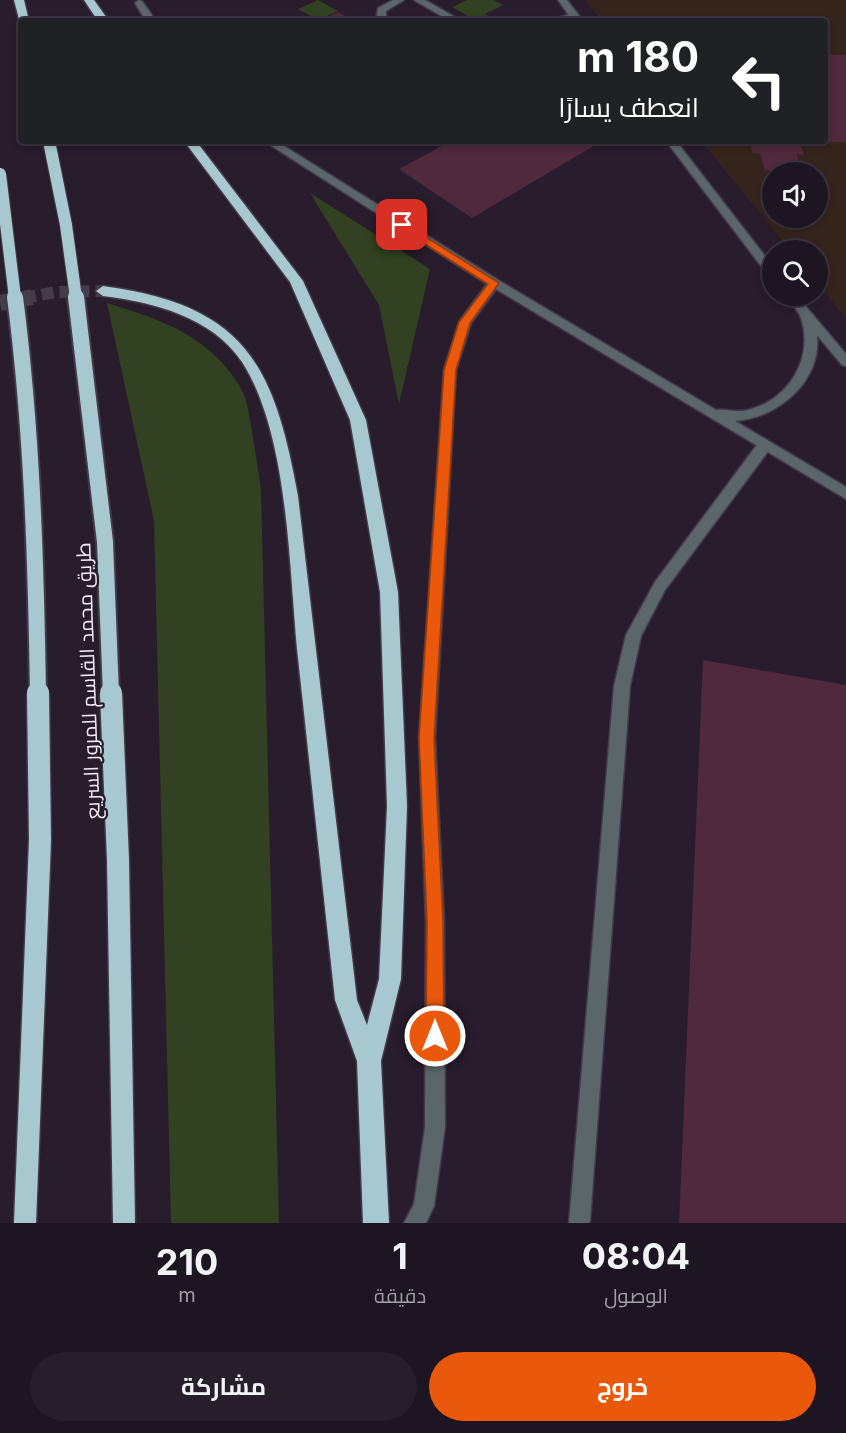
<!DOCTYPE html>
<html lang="ar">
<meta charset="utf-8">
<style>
:root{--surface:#1e1522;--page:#261e2a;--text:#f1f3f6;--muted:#a19fa5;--line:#3c3440;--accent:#ea580c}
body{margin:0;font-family:Inter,Cairo,sans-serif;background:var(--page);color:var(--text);direction:rtl;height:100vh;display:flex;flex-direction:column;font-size:22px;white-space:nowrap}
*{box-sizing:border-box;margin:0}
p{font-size:20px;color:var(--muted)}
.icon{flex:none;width:33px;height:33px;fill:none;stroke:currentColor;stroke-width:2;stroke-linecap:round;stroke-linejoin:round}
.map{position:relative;height:1223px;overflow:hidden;direction:ltr}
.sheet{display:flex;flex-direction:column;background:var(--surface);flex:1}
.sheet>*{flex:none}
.guide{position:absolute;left:18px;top:18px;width:810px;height:126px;border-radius:6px;box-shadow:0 3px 9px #0003,0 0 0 2px var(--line);direction:rtl;background:#202124;color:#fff;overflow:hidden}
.tools{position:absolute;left:762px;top:162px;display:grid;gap:12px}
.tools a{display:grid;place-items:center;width:66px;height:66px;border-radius:50%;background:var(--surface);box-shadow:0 3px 9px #0003,0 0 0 2px var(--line);font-size:30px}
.pin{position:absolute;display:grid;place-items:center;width:51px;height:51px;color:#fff;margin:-26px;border-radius:12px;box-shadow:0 3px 9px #0006}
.me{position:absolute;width:66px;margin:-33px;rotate:0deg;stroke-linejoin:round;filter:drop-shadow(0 0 4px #0008)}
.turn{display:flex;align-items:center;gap:21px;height:126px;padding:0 30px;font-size:27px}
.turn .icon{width:78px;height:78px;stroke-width:2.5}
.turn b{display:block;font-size:42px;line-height:51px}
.eta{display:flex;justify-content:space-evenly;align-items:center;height:102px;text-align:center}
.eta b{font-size:36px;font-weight:700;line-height:42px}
.action{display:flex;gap:12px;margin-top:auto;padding:12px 30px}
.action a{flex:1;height:69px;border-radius:36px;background:var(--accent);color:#fff;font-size:24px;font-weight:700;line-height:69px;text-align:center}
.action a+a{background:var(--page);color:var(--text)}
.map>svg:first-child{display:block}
</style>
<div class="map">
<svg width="846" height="1223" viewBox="0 0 846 1223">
<rect width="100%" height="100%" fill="#281c2d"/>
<path fill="#35241c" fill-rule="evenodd" d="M585,0H846V319L818,284V250H790L701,141H825V21H602ZM772,172H818V218H772Z"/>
<g fill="#314121">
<path d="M318,0L338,11L318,20L298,9Z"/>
<path d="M467,0H494L503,5L485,14L497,21H477L452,7Z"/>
<path d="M310,193L430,269L399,404L379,305Z"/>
<path d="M107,303C163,320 213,337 243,392C250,407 257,467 261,488L279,1223H171L154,521Z"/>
</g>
<g fill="#50293d">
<path d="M338,12L354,21H319Z"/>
<rect x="825" y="55" width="21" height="87"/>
<path d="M451,141H602L472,218L399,169Z"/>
<path d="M749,141H799L804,155L797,154L798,160H792L796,172L765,170L760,154L753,153Z"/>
<path d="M703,660L846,685V1223H679Z"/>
</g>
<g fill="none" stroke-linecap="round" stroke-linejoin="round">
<path stroke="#463b4b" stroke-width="12" stroke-dasharray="12 6" stroke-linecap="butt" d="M24,298L56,292L103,291"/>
<path stroke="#463b4b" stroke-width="16" stroke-dasharray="16 8" stroke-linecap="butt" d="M0,303L32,297"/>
<g stroke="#443949" stroke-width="3">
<g id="lane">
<path d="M393,0H404L386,11V21H376L378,8Z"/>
<path d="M414,0H425L462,21H450Z"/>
<path d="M574,13L579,16L577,18L547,21Z"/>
<path d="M764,441L769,442L771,446L769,450L665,590L641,636L630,686L590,1221L589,1223H569L614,686L626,635L655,582L759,442Z"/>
</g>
</g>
<g stroke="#443949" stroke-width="3">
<g id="street">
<path d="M139,0L142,1L156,21H146L135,3Z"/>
<path d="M558,0H567L583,21H573Z"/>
<path d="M264,141H276L498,280L716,410C727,409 737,413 748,410C789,400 814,358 801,318C798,309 789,303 785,296H797L846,354V366L842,365L817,335C822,381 778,418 735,421L846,487V499L496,289L471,323L456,370L435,738L444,922L445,1127L434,1206L426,1223H404L414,1204L425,1127L426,922L419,738L444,370L459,322L487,284Z"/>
<path d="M666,141H676L772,265V276L768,275Z"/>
</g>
</g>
<g stroke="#443949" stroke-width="3">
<g id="highway">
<path d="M14,0H24L29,21L20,23Z"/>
<path d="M84,0H94L109,21H98Z"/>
<path d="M184,141H196L303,281L366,420L398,592L407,806L401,979L381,1061L389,1223H363L357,1061L335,1000C322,883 310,766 297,649C289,565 288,433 242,362C212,317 153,302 103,296L96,291L103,286C245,305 274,364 298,496L357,1000L367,1025L379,979L387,806L380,592L350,420L290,282Z"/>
</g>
</g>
<use href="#lane" fill="#5a6669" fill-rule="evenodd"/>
<use href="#street" fill="#5a6669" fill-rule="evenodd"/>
<use href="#highway" fill="#a8c8d0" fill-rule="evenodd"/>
<g stroke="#443949" stroke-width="14" stroke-linecap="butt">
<g id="highway-bridge-far2">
<path d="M49,141L66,225L76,298"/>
<path d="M0,174L15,298"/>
</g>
</g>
<g stroke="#443949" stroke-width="20" stroke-linecap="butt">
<g id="highway-bridge-far1">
<path d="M15,297C32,429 36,562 38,695"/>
<path d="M76,297L105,542L111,695"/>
</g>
</g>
<g stroke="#443949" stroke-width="25" stroke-linecap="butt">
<g id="highway-bridge">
<path d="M111,693L118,860L124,1223"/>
<path d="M25,1223L40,840L38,693"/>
</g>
</g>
<use href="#highway-bridge-far2" stroke="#a8c8d0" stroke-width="12"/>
<use href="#highway-bridge-far1" stroke="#a8c8d0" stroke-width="16"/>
<use href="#highway-bridge" stroke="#a8c8d0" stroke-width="22"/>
</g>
<path fill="#ea580c" stroke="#983908" stroke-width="1.5" d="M402,222L499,283L470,323L456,370L434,738L443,922L444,1036L441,1042L435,1045L429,1042L426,1036L427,922L419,738L444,370L459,322L488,284L398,227L397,225Z"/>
<g text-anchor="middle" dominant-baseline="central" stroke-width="4.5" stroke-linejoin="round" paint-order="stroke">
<g font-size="20" fill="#f2eaf6" stroke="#281c2d">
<text transform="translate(88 681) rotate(-92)">طريق محمد القاسم للمرور السريع</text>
</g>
</g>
</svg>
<div class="tools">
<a><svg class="icon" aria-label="sound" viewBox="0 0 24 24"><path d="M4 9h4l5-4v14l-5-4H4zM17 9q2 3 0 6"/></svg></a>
<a><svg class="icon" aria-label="search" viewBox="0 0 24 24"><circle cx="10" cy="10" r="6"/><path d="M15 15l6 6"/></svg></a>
</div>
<div class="pin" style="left:402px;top:225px;background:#d93025"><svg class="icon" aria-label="arrive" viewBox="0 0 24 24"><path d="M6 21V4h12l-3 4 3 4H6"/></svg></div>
<svg class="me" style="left:435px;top:1036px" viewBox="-20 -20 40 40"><circle r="17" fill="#ea580c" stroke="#fff" stroke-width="3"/><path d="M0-11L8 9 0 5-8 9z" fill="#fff"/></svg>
<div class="guide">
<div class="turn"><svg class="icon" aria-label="left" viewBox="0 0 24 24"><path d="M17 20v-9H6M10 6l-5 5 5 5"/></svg><div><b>180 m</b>انعطف يسارًا</div></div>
</div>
</div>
<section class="sheet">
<div class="eta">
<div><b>08:04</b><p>الوصول</p></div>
<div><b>1</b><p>دقيقة</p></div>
<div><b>210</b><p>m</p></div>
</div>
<div class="action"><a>خروج</a><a>مشاركة</a></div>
</section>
